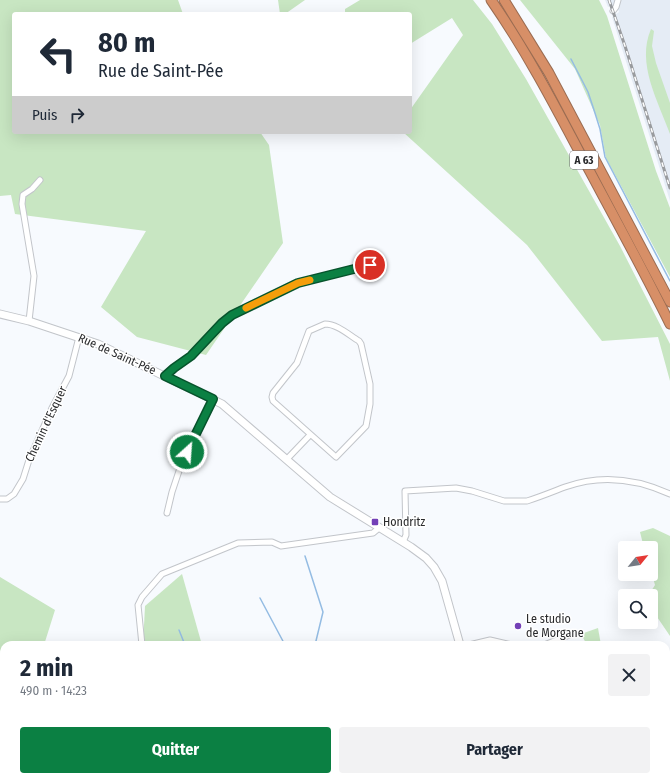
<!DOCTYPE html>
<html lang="fr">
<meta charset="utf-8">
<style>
:root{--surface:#fff;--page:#f2f2f3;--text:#1f2937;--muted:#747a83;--accent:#0b8043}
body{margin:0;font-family:"Fira Sans Condensed",sans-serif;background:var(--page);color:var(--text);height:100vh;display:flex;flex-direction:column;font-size:15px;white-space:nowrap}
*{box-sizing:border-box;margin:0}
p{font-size:13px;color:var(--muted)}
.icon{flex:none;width:22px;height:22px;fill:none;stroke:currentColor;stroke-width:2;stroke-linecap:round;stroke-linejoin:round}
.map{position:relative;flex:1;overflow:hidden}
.side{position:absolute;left:0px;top:641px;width:670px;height:140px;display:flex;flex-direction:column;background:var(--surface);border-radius:12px 12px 0 0;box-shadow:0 4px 16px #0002}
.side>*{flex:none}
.banner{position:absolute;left:12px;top:12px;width:400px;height:122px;border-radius:4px;box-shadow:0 4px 16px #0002;background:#fff;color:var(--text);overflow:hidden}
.needle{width:26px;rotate:60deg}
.buttons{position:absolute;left:618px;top:541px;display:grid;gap:8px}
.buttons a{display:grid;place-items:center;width:40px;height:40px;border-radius:4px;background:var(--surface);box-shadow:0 4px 16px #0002;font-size:20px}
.pin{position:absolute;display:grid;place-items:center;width:34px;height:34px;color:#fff;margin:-17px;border:2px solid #fff;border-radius:50%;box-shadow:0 1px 4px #0007}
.me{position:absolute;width:44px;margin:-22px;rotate:26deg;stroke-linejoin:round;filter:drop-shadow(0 0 3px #0008)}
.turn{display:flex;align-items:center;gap:14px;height:84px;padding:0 20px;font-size:18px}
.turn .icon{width:52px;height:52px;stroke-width:2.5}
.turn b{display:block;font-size:28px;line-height:34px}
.then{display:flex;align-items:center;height:38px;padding:0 20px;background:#0003;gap:8px;font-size:15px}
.round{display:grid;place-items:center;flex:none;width:42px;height:42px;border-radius:4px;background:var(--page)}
.summary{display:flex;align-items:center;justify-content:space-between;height:68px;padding:0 20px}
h1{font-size:24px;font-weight:700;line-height:30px}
.primary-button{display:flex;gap:8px;margin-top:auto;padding:8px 20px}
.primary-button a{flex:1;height:46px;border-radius:4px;background:var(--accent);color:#fff;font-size:16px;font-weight:700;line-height:46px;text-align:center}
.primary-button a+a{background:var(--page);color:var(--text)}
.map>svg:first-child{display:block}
</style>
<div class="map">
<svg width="670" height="781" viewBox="0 0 670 781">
<rect width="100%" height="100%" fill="#f7fafe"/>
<path fill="#e5ecf5" d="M605,0H670V201L612,17L619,12L616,3L608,7Z"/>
<g fill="#c8e6c2">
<path d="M0,0H178L183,14H14V132H260L269,145L283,243L206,355L137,337L101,307L146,231L15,214L11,195L0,196Z"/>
<path d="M278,0H305L285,14H280Z"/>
<path d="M360,0H473L492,24L526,79L620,246L670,344V381L658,337L602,341L527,245L403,132H410V110L463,35L452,18L410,44V14H345V9Z"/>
<path d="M520,0H599L607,16L656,171L670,208V277L606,158L600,125L575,69Z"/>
<path d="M651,29L654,31L652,46L656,63L670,103V134C658,101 636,63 651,29Z"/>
<path d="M653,528L670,536V636L651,608V596H648L655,585L651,571V548H644L640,532Z"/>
<path d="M182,574L202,645H143L145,606Z"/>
<path d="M0,577L55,610L44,645H4V777H104V781H0Z"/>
<path d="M598,628L601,645H587L581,634Z"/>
<path d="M163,777H267L261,781H164Z"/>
</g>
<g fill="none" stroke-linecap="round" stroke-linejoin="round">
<g stroke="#94bce3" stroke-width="1.5">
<path d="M571,59L588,92L594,110L600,129L605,157L670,281"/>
<path d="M305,556L323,612L315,645"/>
<path d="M260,598L285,645"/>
<path d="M179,630L185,645"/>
<path d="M0,773L7,781"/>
<path d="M239,777L240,781"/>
</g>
<g stroke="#c2c5ca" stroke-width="7">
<g id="minor">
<path d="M613,11L616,7L618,0"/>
<path d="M29,321L34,276L22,204L23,195L32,189L40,180"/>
<path d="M325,324C337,324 349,335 359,341L361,344L370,384V404L366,426L336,457L273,401L272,397L273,393L297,363L309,331Z"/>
<path d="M165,376L173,368L191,356L222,323L232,315L298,283L374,264"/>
<path d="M287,459L310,435"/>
<path d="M0,499H7L14,494L23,479L29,460L52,408L69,376L79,337"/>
<path d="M167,513L172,492L181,465L213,399"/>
<path d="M403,542L406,535L405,491L456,488L472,491L504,501H527C540,497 552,492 565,487C601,474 635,478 670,494"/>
<path d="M142,645L138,605L142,597L162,574L238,543L272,542L281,546L373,533L379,528"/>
<path d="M469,645L490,640L512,645"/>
<path d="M544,645L572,634"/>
<path d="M666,698L670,700"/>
<path d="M666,770L670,772"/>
<path d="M136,781V777"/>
</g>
</g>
<g stroke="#c2c5ca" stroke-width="9">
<g id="secondary">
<path d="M0,314L29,321L98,344L222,404L330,497L411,547L426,558L434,567L442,581L460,645"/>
<path d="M605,777L610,781"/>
</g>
</g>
<g stroke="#9a6c52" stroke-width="11">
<g id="motorway">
<path d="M491,0C525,49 553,102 581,155C611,211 642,267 670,324"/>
<path d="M504,0L549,73L670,302"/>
</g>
</g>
<use href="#minor" stroke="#fff" stroke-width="5"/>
<use href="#secondary" stroke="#fff" stroke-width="7"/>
<use href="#motorway" stroke="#d78f67" stroke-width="9"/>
<g stroke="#999b9e" stroke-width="3">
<path id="rail" d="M609,0L625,46L670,188"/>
</g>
<use href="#rail" stroke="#fff" stroke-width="1.5" stroke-dasharray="4.5" stroke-linecap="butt"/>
</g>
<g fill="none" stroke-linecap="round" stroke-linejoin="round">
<g stroke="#07532c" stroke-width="10">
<path id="route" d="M187,452L213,399L165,376L174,368L191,356L222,323L232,315L298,283L370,265"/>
</g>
<use href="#route" stroke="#0b8043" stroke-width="7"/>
<path stroke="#f59e0b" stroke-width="7" d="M246,308L298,283L310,280"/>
</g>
<g fill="#7340b7" stroke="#fff" stroke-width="1.5">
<rect x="371" y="518" width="8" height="8" rx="2"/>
<circle cx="518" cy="626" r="4"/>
</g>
<g text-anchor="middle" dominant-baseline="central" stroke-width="3" stroke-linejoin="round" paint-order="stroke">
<rect fill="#fff" stroke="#696a6b" stroke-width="1" x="570" y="151" width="28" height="18" rx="3"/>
<g font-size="11" font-weight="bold" fill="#292a2c">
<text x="584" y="160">A 63</text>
</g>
<g font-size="12" fill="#292a2c" stroke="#fff">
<text transform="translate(117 354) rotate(24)">Rue de Saint-Pée</text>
<text transform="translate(46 424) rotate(-65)">Chemin d'Esquer</text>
</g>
<g font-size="12" fill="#292a2c" stroke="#fff" text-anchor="start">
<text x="383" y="522">Hondritz</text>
<text x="526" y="619">Le studio<tspan x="526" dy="14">de Morgane</tspan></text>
</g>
</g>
</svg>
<div class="buttons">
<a><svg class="needle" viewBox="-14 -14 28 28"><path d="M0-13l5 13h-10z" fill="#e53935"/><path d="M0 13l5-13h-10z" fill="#747a83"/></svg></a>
<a><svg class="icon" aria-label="search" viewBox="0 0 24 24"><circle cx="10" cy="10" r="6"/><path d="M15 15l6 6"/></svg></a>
</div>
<div class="pin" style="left:370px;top:265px;background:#d93025"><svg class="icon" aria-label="arrive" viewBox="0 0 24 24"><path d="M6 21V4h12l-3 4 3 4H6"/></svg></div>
<svg class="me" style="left:187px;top:452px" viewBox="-20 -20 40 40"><circle r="17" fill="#0b8043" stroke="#fff" stroke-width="3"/><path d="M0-11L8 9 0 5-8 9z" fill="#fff"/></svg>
<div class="banner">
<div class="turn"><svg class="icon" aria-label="left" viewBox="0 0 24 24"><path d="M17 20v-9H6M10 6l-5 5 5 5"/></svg><div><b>80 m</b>Rue de Saint-Pée</div></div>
<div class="then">Puis<svg class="icon" aria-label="right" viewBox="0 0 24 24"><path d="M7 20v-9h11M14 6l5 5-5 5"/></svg></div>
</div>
<section class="side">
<div class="summary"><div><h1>2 min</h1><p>490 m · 14:23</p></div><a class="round"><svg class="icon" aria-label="close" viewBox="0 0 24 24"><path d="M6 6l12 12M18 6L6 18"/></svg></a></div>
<div class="primary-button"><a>Quitter</a><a>Partager</a></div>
</section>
</div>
